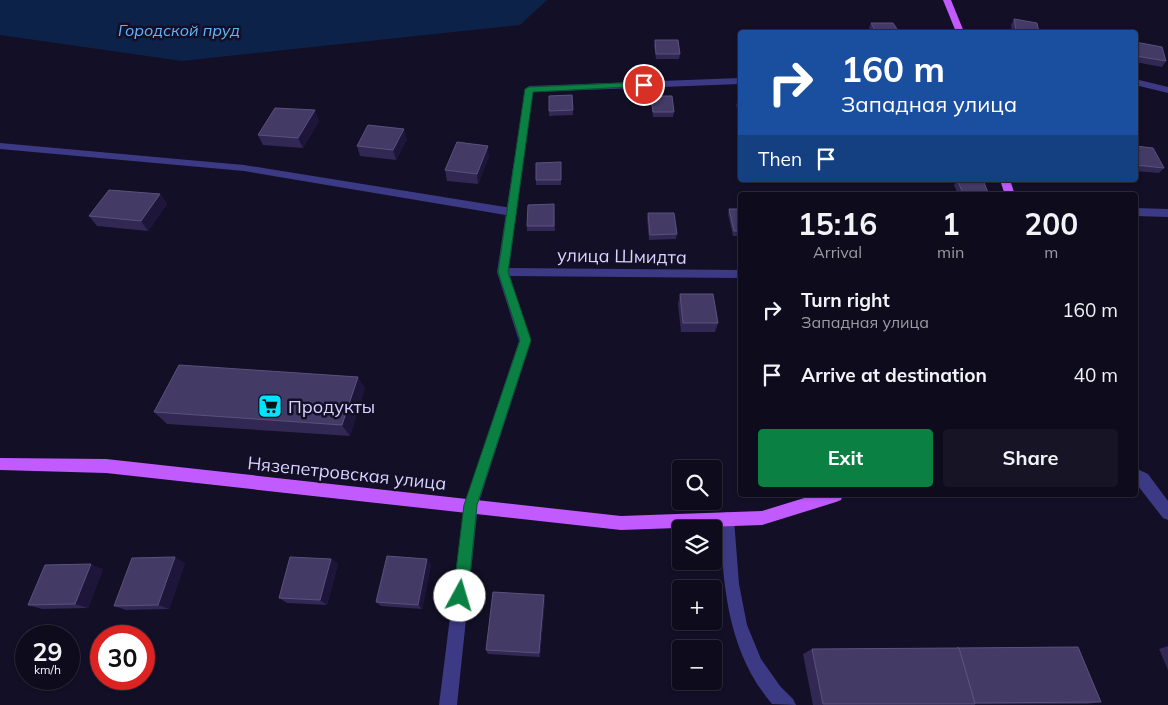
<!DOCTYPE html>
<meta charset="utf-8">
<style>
:root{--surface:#0e0b1c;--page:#171425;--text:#f1f3f6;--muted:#9b9ba3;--line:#2e2b3b;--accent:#0b8043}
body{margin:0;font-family:Mulish,sans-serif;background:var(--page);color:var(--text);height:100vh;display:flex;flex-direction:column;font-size:19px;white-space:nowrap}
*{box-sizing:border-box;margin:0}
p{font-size:16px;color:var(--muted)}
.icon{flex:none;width:28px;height:28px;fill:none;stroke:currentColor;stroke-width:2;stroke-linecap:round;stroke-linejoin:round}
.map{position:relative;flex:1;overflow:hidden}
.side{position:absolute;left:738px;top:192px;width:400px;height:305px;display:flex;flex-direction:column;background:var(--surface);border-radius:5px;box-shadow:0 1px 4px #0004,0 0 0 1px var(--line)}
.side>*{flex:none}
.guide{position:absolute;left:738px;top:30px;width:400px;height:152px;border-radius:5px;box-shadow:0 1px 4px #0004,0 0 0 1px var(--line);background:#1a4fa0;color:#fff;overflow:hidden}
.fabs{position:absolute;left:672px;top:460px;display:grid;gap:10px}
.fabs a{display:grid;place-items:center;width:50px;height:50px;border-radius:5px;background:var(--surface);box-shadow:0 1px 4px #0004,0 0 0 1px var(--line);font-size:25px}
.speed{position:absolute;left:15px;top:625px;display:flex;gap:10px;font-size:25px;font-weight:700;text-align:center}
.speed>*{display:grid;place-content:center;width:65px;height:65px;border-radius:50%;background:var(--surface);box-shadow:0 1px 4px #0004,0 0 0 1px var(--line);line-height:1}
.speed small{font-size:12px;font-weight:400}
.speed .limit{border:8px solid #d22;background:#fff;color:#111}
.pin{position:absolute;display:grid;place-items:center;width:42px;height:42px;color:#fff;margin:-21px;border:2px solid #fff;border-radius:50%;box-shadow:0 1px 5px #0007}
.me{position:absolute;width:55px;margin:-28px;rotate:6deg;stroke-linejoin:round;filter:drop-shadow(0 0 4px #0008)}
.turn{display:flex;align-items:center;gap:18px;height:105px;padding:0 20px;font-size:22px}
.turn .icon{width:65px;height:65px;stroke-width:2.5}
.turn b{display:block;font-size:35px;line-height:42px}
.then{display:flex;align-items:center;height:48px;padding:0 20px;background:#0003;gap:10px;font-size:19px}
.eta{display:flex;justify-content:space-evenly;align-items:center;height:85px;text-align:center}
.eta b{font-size:30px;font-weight:700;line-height:35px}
.cta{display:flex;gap:10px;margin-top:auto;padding:10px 20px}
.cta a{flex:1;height:58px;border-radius:5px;background:var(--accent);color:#fff;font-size:20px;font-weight:700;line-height:58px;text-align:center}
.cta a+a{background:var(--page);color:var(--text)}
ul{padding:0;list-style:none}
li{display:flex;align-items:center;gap:15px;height:65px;padding:0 20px}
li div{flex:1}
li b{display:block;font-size:19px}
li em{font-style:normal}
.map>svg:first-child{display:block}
</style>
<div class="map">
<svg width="1168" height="705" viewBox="0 0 1168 705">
<rect width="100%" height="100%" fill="#130f26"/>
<path fill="#0c2248" d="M0,0H547L520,25L182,61L0,35Z"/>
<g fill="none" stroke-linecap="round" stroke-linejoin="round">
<g fill="#3d3a85" fill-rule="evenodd">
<path d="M1135,79L1168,87V93L1135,85Z"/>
<path d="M0,143L244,165L512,208L517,212L512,216L244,171L0,149Z"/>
<path d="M727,512L732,514L734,519L739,584L747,625L761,659L780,686L793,699L796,705L772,704C727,651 723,585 720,519L722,514Z"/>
</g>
<g fill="#3d3a85" fill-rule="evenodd">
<path d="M740,78V84L533,92L509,268L740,270V278L510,276L531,341L478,505L457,705H439L464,505L519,341L497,272L525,89L529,86Z"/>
<path d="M1135,208L1168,209V217L1135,216Z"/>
<path d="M1135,468L1148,474L1168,501V520L1163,518L1135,482Z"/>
</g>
<g fill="#c25bff" fill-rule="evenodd">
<path d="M943,0H951L964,32H956Z"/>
<path d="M1000,180H1010L1015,195H1005Z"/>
<path d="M0,458L106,459L621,516L762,511L814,495H843L841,500L836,502L762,525L621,530L106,473L0,470Z"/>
</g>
</g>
<g fill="#312854">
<path d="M1014,19L1039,32H1012L1011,25Z"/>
<path d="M871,23L899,32H871L869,28Z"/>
<path d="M655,40L680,54L679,59H656L654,45Z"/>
<path d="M1135,42L1166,61L1162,67L1135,62Z"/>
<path d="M572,95L573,115L549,116V96Z"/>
<path d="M651,96L674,112L673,117H653L651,101Z"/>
<path d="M738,100H740V120L736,105Z"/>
<path d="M319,121L303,148L263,145L258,135Z"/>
<path d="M407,139L396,160L360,156L357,146Z"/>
<path d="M1135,146L1164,168L1159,173L1135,171Z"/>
<path d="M489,156L478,184L447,181L445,170Z"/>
<path d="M561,162V185H536V180Z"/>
<path d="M957,180L989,195H958L954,185Z"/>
<path d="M160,194L167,204L148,231L97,226L89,216Z"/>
<path d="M554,204L555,231H527V226Z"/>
<path d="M729,209H740V236H733L728,214Z"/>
<path d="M648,213L677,234L676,239L649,240L647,218Z"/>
<path d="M680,294L718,323L715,332H681L678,304Z"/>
<path d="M365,388L350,436L167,424L154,412Z"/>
<path d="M331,559L338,564L327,605L287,603L279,598Z"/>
<path d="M185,563L169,609L126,610L114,606Z"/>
<path d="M431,564L422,609L381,606L376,602Z"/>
<path d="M103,569L88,608L42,609L28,605Z"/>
<path d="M545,600L540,657L488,654L486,650Z"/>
<path d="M1168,646V670L1159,649Z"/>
<path d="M955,648H957L1101,702L1087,704L813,705L803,654L812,649Z"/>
</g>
<g fill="#1d163a">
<path d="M315,110L319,121L303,148L298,138Z"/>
<path d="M404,129L407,139L396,160L393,150Z"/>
<path d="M488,146L489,156L478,184L477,174Z"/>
<path d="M160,194L167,204L148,231L141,221Z"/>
<path d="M358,377L365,388L350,436L342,425Z"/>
<path d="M175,557L185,563L169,609L158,605Z"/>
<path d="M331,559L338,564L327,605L320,600Z"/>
<path d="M427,559L431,564L422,609L418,605Z"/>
<path d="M91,564L103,569L88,608L75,604Z"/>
<path d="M544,595L545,600L540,657L539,653Z"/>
</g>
<g fill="#433a66" stroke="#5a527e">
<path d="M1014,19L1037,23L1039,32L1016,30Z"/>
<path d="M871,23H893L899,32H876Z"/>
<path d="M655,40H678L680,54H656Z"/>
<path d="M1135,42L1162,47L1166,61L1136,56L1135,49Z"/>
<path d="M572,95L573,110L549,111V96Z"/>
<path d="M651,96H672L674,112H653Z"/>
<path d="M738,100H740V110Z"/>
<path d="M275,108L315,110L298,138L258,135Z"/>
<path d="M368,125L404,129L393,150L357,146Z"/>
<path d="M457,142L488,146L477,174L445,170Z"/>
<path d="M1135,146L1153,148L1164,168L1135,165Z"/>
<path d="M561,162V180H536V163Z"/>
<path d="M957,180H983L989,195H964Z"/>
<path d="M109,190L160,194L141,221L89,216Z"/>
<path d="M554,204V226H527L528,205Z"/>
<path d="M729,209H740V231H734Z"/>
<path d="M648,213H674L677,234L650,235Z"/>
<path d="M680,294H713L718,323H683Z"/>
<path d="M179,365L358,377L342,425L154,412Z"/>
<path d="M387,556L427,559L418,605L376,602Z"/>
<path d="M175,557L158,605L114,606L132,558Z"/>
<path d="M290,557L331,559L320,600L279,598Z"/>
<path d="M91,564L75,604L28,605L45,565Z"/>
<path d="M493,592L544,595L539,653L486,650Z"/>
<path d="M1078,647L1101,702L975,703L959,648H957Z"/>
<path d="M959,648L975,704H823L812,649Z"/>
</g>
<path fill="#0b8043" stroke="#07532c" d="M644,82L648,85L647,86L533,92L508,272L531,340L477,505L468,596L465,601L460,603L455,601L453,596L464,505L520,340L498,272L525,89L529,87Z"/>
<defs>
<g id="supermarket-square" transform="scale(1.25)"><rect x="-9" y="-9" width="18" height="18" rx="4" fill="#00e5ff" stroke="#130f26"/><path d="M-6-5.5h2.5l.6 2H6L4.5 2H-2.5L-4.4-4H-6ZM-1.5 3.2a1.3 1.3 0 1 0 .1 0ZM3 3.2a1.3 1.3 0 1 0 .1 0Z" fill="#111"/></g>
</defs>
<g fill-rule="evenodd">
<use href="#supermarket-square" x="270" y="406"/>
</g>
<g text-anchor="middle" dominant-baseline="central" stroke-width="5" stroke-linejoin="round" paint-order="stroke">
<g font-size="16" font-style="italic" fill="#62b6ff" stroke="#130f26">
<text x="179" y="30">Городской пруд</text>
</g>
<g font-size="18" fill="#d9d4ff" stroke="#130f26">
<text transform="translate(622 256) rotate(1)">улица Шмидта</text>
<text transform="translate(347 473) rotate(6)">Нязепетровская улица</text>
</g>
<g font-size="18" fill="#d9d4ff" stroke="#130f26" text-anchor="start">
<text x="288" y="406">Продукты</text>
</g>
</g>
</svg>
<div class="fabs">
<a><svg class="icon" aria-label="search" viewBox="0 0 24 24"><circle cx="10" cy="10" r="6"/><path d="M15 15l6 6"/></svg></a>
<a><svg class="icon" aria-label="layers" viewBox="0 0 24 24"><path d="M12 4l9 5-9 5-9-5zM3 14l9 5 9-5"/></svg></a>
<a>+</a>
<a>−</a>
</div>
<div class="speed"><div>29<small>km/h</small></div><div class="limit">30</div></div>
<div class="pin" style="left:644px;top:85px;background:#d93025"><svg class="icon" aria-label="arrive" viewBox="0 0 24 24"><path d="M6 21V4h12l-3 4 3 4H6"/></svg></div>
<svg class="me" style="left:460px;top:596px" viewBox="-20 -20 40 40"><circle r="19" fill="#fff"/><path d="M0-13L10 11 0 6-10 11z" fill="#0b8043"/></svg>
<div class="guide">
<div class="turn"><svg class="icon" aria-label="right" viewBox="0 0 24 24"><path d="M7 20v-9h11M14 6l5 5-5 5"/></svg><div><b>160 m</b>Западная улица</div></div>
<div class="then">Then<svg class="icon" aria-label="arrive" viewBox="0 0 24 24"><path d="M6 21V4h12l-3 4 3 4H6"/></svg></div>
</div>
<section class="side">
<div class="eta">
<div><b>15:16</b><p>Arrival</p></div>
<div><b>1</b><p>min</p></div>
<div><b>200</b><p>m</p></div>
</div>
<ul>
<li><svg class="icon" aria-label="right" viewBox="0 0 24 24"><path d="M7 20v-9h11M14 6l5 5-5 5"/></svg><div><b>Turn right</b><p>Западная улица</p></div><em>160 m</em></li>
<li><svg class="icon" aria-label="arrive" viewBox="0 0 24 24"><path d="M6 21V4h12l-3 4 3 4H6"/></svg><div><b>Arrive at destination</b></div><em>40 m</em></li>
</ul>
<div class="cta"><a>Exit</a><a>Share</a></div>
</section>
</div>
